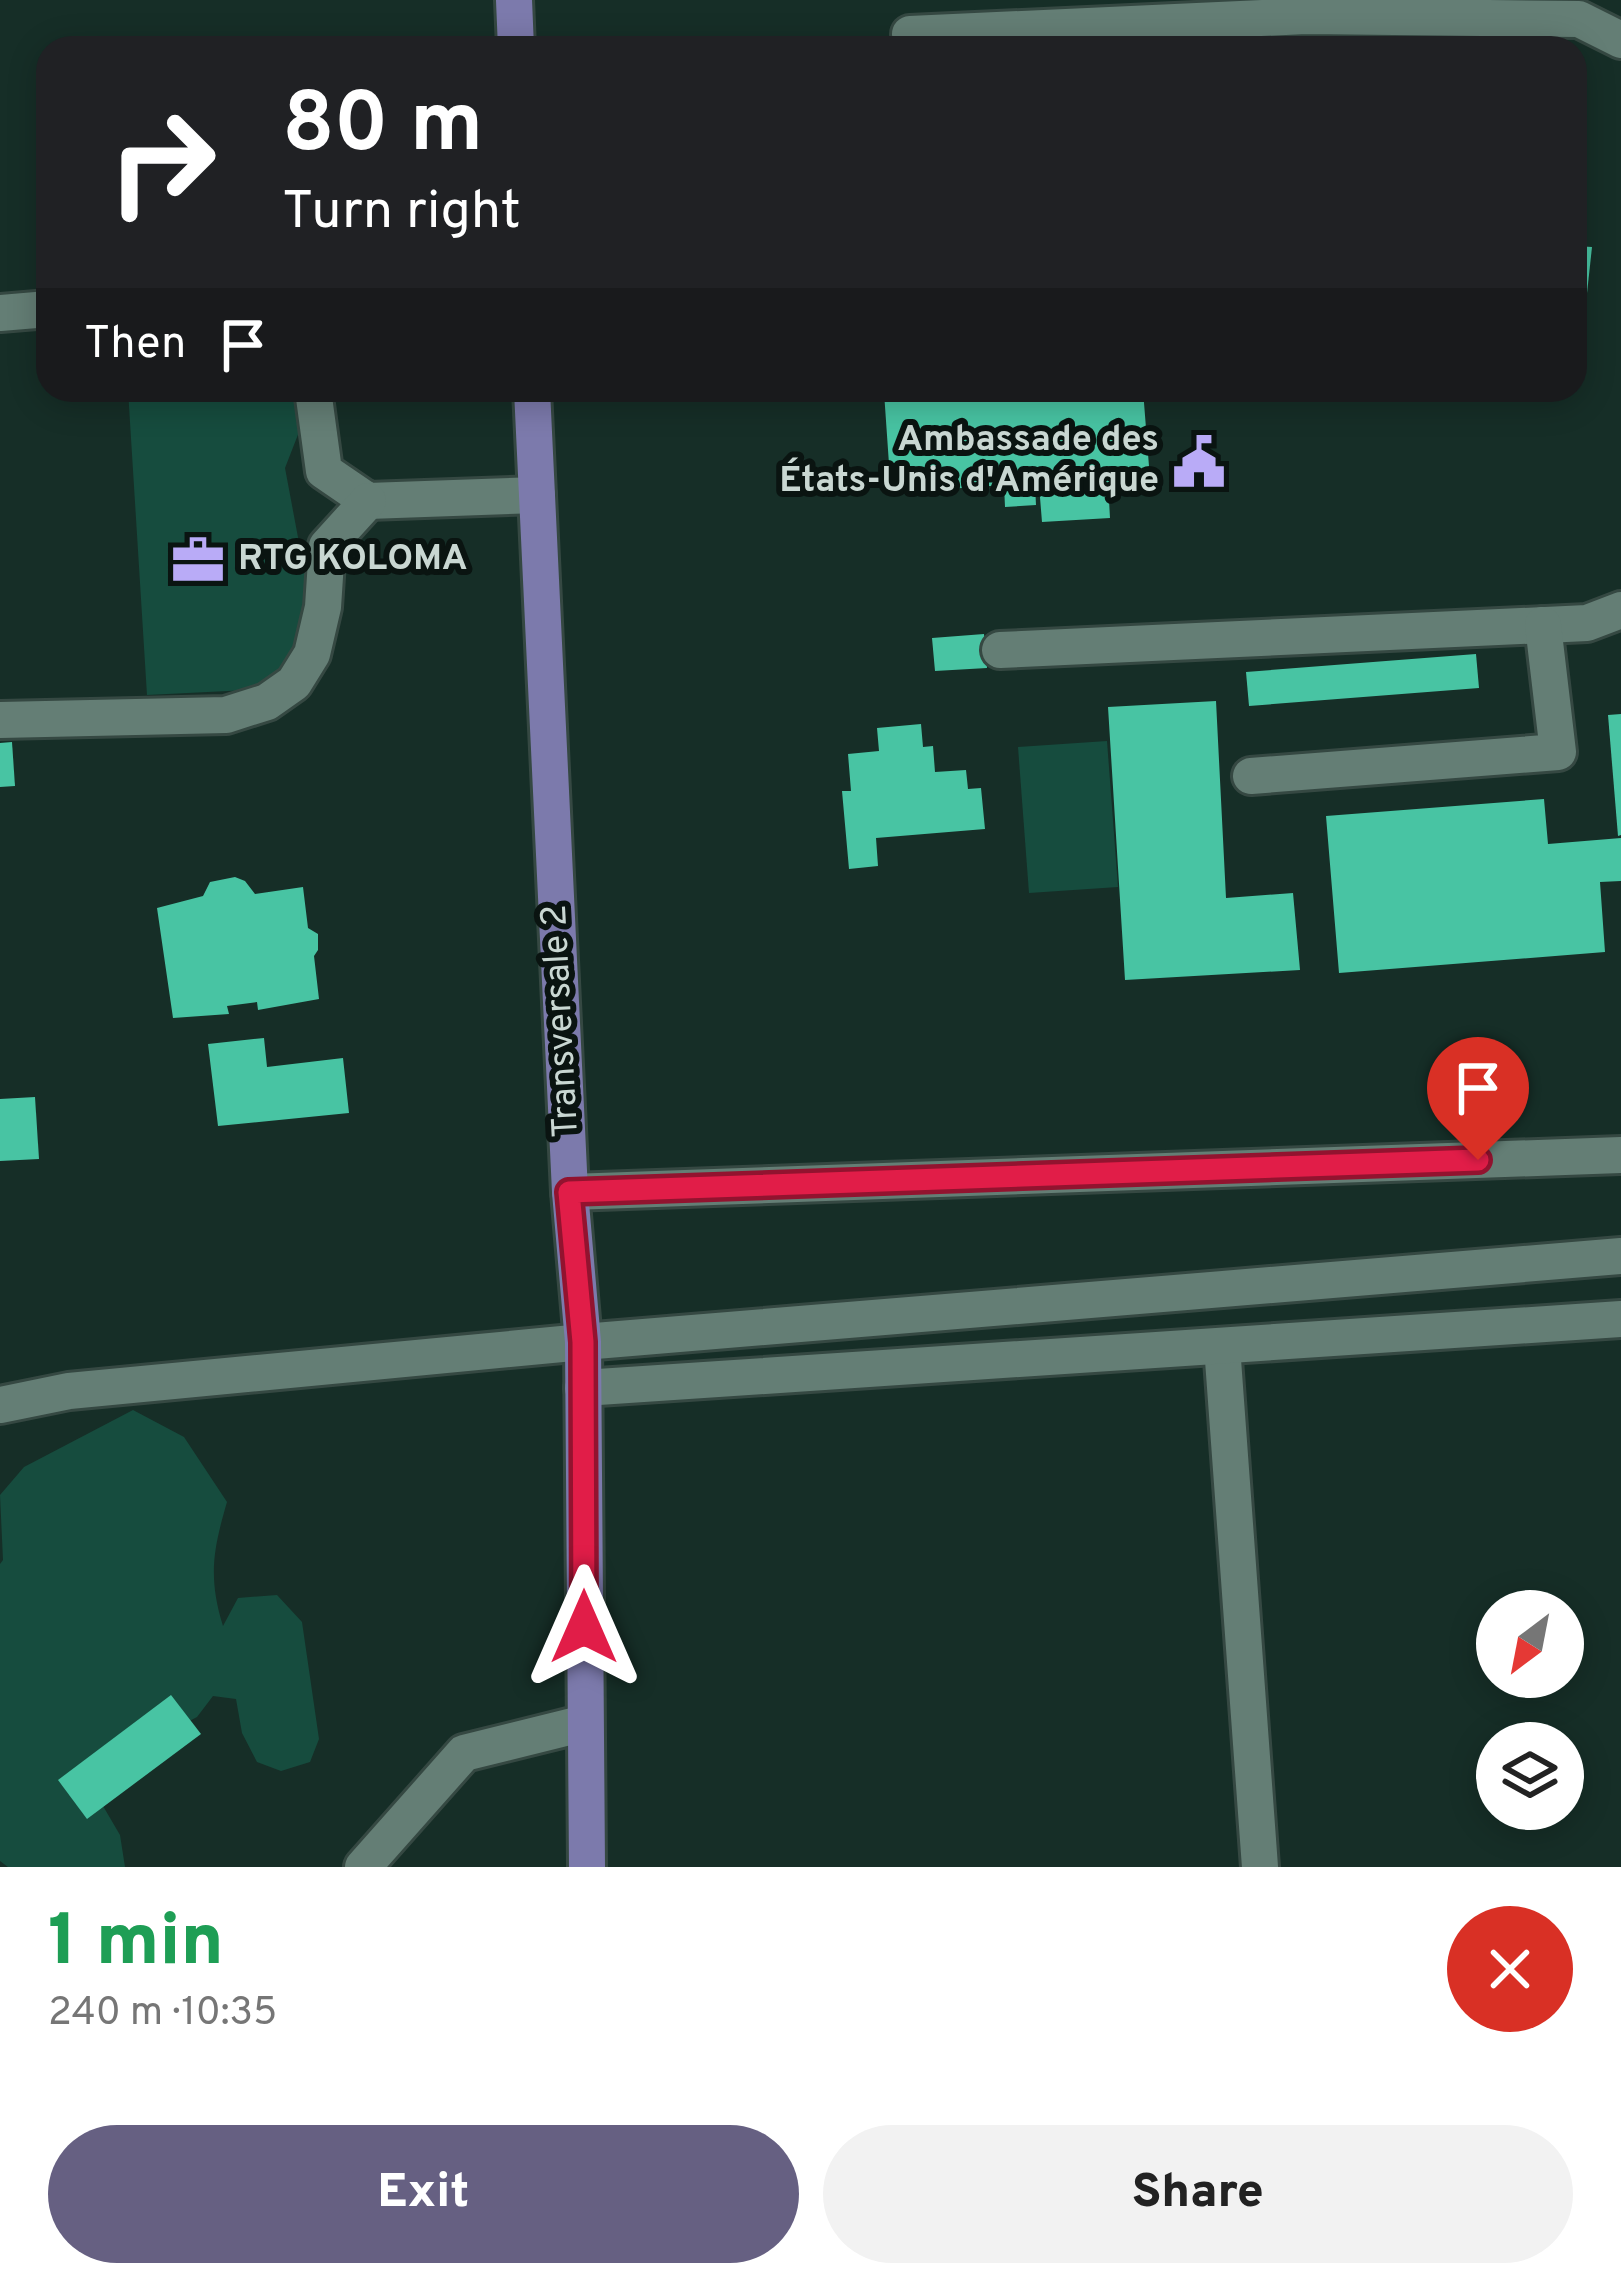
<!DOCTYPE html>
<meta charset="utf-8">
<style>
:root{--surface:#fff;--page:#f2f2f2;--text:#222;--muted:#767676;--accent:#666082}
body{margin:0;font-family:Overpass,sans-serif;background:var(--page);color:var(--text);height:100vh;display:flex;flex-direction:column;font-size:45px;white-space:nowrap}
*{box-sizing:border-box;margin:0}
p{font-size:39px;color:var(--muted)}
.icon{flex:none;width:66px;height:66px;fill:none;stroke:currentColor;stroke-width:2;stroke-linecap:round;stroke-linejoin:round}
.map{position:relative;height:1867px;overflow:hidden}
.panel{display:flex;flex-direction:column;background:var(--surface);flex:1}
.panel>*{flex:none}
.guide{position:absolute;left:36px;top:36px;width:1551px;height:366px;border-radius:36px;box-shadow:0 6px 30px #0003;background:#202124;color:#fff;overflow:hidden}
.needle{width:78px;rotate:212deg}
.buttons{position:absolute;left:1476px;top:1590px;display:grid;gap:24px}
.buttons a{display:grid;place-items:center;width:108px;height:108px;border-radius:50%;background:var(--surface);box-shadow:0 6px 30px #0003;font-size:60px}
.pin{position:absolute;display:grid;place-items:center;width:102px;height:102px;color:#fff;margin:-123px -51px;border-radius:50% 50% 50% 0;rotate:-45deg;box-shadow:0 0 12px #0007}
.pin .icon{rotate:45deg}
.me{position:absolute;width:132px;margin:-66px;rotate:0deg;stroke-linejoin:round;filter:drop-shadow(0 0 9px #0008)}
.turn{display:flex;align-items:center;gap:42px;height:252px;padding:0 48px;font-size:54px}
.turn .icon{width:156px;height:156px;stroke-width:2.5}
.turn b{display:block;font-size:84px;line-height:102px}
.then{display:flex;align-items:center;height:114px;padding:0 48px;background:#0003;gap:24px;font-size:45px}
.round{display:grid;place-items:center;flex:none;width:126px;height:126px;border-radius:63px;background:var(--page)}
.head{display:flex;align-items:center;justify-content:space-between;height:204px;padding:0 48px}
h1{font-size:72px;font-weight:800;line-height:90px;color:#1e9e55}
.button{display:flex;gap:24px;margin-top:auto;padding:24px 48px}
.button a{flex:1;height:138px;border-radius:72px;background:var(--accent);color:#fff;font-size:48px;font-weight:800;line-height:138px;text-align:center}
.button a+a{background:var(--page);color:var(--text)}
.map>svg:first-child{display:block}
</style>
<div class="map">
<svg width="1621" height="1867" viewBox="0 0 1621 1867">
<rect width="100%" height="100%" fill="#162e27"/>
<g fill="#164c3e">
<path d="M128,390H296L299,432L285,468L300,548L306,556L308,636L277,678L248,690L147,695Z"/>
<path d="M1107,741L1118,887L1029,893L1018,747Z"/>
<path d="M133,1410L184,1437L227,1502C213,1550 208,1577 223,1626L238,1598L277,1595L302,1622L319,1739L310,1762L281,1771L257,1762L242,1733L236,1699L213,1696L197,1717L174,1729L96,1794L120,1835L125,1867H8L0,1861V1564L3,1560L0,1495L24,1467Z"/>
</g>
<g fill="#48c4a3">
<path d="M1575,246L1592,247L1584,321L1575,320Z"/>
<path d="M913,390H1143L1150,479L1108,482L1110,518L1042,522L1039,485H1035L1036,505L1005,507L1004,485L891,493L884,392Z"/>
<path d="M984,634L987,668L935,671L932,638Z"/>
<path d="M1476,654L1479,688L1249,706L1246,672Z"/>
<path d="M1216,701L1226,898L1293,893L1300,970L1125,980L1108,707Z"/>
<path d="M1621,714V835L1618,836L1608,715Z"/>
<path d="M921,724L923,747L933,746L935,772L966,770L968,789L981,788L985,829L876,838L878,866L849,869L842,791H851L848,754L879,751L877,728Z"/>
<path d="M12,742L15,786L0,787V743Z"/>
<path d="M1544,799L1548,844L1621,838V881L1600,882L1605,952L1339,973L1326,816Z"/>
<path d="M235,877L245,881L255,894L303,887L308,928L318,934V950L314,956L319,999L258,1010L257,1002L227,1006L229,1014L173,1018L157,908L203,896L210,882Z"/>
<path d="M264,1038L267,1067L343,1058L349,1113L218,1126L208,1044Z"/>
<path d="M35,1097L39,1159L0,1161V1099Z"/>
<path d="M171,1695L201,1734L87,1819L58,1780Z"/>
</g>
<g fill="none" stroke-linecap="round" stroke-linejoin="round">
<g stroke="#354842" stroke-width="42">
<g id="minor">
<path d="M910,34L1306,16L1579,19L1621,40"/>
<path d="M0,313L48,309"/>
<path d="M313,390L324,471L368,501L537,495"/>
<path d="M1000,650L1587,623L1621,610"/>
<path d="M0,720L226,715L267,702L294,683L312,654L323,607L327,546L368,501"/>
<path d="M1251,776L1558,752L1543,625"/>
<path d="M570,1192L1621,1155"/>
<path d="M1222,1346L1260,1867"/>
<path d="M583,1388L1621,1319"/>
<path d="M0,1405L69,1391L583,1342L1621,1256"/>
<path d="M363,1867L464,1753L585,1723"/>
</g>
</g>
<g stroke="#354842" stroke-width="42">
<g id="major">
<path d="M514,0L516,48"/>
<path d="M532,390L570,1192L583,1342L587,1867"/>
</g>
</g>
<use href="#minor" stroke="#647e75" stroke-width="36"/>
<use href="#major" stroke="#7c7aac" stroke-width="36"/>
</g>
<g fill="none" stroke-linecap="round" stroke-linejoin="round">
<g stroke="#92132f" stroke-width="30">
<path id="route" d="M584,1627L583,1342L569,1192L1478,1160"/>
</g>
<use href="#route" stroke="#e11d48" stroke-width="21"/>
</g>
<defs>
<g id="civic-bare" transform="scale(4.14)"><path d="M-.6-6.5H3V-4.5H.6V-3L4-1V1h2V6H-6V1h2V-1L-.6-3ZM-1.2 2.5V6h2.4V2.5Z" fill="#b9abf7" stroke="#0a1411" stroke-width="2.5" paint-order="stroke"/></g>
<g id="office-bare" transform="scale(4.14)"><path d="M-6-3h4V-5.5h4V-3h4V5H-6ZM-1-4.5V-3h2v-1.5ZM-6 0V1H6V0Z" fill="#b9abf7" stroke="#0a1411" stroke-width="2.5" paint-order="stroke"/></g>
</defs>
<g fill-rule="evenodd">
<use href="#civic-bare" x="1199" y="462"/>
<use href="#office-bare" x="198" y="560"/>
</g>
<g text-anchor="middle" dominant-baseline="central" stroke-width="12" stroke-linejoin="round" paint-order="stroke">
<g font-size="36" font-weight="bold" fill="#c9d7d2" stroke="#0a1411" text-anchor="end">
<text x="1159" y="441">Ambassade des<tspan x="1159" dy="41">États-Unis d'Amérique</tspan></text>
<text x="238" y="560" text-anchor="start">RTG KOLOMA</text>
</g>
<g font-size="36" fill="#c9d7d2" stroke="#0a1411">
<text transform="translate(562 1021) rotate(-93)">Transversale 2</text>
</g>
</g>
</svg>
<div class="buttons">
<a><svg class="needle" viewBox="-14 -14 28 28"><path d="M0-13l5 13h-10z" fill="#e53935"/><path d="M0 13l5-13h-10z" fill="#767676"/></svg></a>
<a><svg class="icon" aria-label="layers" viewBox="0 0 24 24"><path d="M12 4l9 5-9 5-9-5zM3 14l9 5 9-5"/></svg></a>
</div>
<div class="pin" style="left:1478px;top:1160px;background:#d93025"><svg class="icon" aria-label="arrive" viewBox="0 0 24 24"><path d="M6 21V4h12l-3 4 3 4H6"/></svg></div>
<svg class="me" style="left:584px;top:1627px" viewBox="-20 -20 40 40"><path d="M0-17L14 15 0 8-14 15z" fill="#e11d48" stroke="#fff" stroke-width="4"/></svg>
<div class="guide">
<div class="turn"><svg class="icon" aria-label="right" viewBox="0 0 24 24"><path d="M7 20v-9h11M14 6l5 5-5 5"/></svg><div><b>80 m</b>Turn right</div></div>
<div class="then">Then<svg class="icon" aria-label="arrive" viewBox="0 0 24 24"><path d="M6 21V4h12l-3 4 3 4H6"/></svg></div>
</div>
</div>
<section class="panel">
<div class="head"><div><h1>1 min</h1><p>240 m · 10:35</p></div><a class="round" style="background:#d93025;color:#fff"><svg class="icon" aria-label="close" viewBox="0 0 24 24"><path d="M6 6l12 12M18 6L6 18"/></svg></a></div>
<div class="button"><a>Exit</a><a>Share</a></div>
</section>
